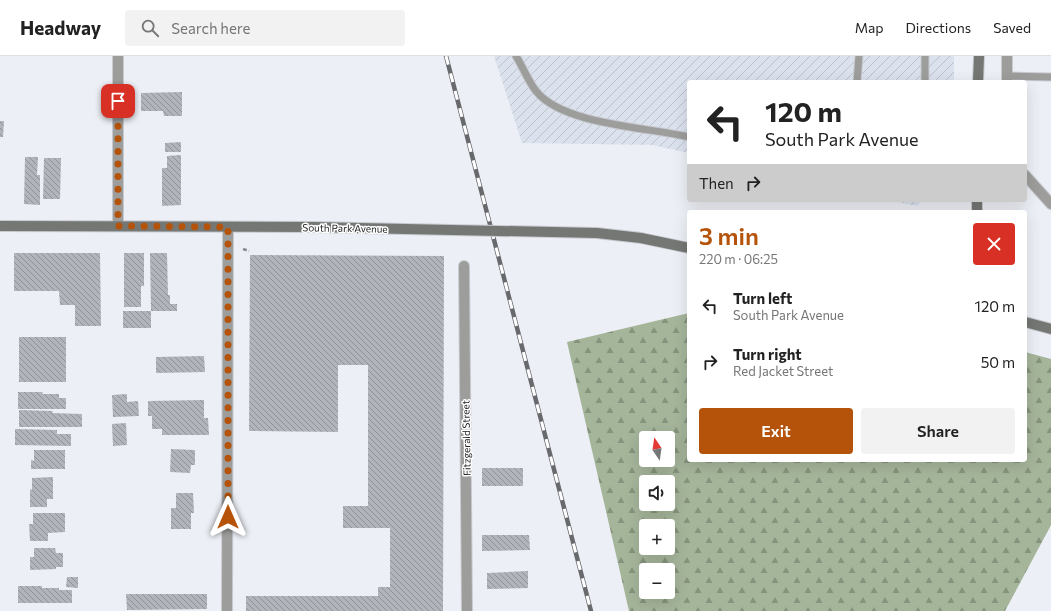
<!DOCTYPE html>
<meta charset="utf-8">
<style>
:root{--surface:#fff;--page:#f2f2f2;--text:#222;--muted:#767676;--line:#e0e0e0;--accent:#b45309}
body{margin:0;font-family:Commissioner,sans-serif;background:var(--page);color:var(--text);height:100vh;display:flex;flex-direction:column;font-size:15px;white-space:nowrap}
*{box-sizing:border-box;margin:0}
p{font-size:13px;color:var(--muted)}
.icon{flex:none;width:22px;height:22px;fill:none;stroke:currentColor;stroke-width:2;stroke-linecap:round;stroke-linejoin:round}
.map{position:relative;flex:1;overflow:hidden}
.drawer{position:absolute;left:687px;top:154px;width:340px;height:252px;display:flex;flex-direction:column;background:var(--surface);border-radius:4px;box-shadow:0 4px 16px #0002}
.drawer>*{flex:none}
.guide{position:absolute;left:687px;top:24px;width:340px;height:122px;border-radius:4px;box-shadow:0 4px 16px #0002;background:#fff;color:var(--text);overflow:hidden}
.needle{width:26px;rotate:347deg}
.buttons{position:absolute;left:639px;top:375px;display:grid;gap:8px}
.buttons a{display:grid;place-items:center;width:36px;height:36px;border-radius:4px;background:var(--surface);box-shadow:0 4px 16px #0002;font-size:20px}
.pin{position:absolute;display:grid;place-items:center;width:34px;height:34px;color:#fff;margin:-17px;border-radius:8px;box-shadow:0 2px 6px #0006}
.me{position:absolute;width:44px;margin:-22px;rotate:0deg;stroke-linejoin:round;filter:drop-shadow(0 0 3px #0008)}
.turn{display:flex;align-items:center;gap:14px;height:84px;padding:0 12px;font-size:18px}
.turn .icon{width:52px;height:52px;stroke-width:2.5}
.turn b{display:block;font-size:28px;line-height:34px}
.then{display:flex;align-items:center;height:38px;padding:0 12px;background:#0003;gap:8px;font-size:15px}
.round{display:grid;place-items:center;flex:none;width:42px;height:42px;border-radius:4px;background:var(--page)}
.overview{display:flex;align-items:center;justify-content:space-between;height:68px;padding:0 12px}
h1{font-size:24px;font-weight:600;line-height:30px;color:var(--accent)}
.button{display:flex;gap:8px;margin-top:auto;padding:8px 12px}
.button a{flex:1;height:46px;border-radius:4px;background:var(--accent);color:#fff;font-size:16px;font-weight:600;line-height:46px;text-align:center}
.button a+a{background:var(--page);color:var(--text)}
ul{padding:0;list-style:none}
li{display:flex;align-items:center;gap:12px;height:56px;padding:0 12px}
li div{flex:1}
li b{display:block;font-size:15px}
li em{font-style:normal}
header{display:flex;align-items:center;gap:24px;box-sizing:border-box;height:56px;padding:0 20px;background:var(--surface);border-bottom:1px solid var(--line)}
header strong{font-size:19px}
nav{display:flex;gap:22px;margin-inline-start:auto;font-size:14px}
.search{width:280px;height:36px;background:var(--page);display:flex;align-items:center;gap:10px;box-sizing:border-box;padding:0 14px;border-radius:4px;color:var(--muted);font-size:15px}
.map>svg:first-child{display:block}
</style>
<header>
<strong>Headway</strong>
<div class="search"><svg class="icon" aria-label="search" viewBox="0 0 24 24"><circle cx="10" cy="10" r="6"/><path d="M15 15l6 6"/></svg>Search here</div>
<nav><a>Map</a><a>Directions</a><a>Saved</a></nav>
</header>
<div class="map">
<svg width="1051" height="555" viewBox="0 0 1051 555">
<defs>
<pattern id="industrial-furrows" width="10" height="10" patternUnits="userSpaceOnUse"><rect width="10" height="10" fill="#dbe2ee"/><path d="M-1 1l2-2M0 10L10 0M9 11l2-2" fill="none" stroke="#bcc2cc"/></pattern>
<pattern id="forest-firs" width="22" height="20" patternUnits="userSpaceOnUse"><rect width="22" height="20" fill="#a5b59a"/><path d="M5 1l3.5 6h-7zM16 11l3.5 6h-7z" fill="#86937d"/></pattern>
<pattern id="building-back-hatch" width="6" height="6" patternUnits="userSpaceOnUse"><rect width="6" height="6" fill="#b1b4ba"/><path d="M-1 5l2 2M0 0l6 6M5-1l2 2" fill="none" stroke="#909297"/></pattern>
</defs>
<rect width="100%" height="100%" fill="#eceff5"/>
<g fill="url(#industrial-furrows)">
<path d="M494,0H954V26H689V97L652,89L522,87Z"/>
<path d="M889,144H922L917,150Z"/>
</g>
<path fill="url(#forest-firs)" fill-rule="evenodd" d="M689,257V404H1025V296L1051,303V469L1005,555H629L567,286ZM646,382H668V404H646ZM646,426H668V448H646ZM646,470H668V492H646ZM646,514H668V536H646Z"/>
<g fill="url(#building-back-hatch)">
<path d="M182,36V60H164L163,55H141V37Z"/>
<path d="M0,65H4L3,81H0Z"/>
<path d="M181,86V96H165V87Z"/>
<path d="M181,99V149L162,150V112H167V100Z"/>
<path d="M25,101H38L37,119H40V149L24,148Z"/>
<path d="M44,102H61L60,143H43Z"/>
<path d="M14,197H100L101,270H75V249H60L59,235H14Z"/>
<path d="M124,197H144V230H141V251H124Z"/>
<path d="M150,197H167L168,239H170V248H177V255H151Z"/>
<path d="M250,199L444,200L443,555H246V540H378V531H390V472H343V450H368V309H338V376L249,375Z"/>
<rect x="123" y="255" width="28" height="17"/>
<rect x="19" y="281" width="47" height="45"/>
<path d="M204,300L205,316L156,317V301Z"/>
<path d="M18,336H42L43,338H59V342H66V353H18Z"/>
<path d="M127,338V346L138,345L139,360L113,361L112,339Z"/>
<path d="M204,344V362H208L209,379H162V373H152V360H148V345Z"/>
<path d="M19,354L53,355L52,357L82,358V371H19Z"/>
<path d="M126,367L127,389L113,390L112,368Z"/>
<path d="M15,373L57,374V378H71V390L15,389Z"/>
<path d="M171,393L195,394V409H191L190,417L170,416Z"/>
<path d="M34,394H65V413H31V404L34,405Z"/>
<rect x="482" y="412" width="41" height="18"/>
<path d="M53,421V443H47V451H30V433L32,434V422Z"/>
<path d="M176,437H193L194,457H191V473H171V452H176Z"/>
<path d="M33,457H65V476L48,477V485H30L29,468H33Z"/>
<path d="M482,479H529L530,494L482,495Z"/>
<path d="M34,492H55L56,497H63V511H56V513L30,514V501H34Z"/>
<path d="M528,515V532L487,533V517Z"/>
<path d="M67,521H78V532L66,531Z"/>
<path d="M18,530H42V532H59V534H72V547H18Z"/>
<path d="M126,538H207V553L127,554Z"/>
</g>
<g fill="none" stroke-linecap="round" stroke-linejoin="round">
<g stroke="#c8cad0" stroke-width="9">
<g id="lane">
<path d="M516,0C523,11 528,25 536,35C563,69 647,71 689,81"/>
<path d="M925,0V25"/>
<path d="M1007,20L1051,21"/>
<path d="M857,26L859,0"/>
</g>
</g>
<g stroke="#c8cad0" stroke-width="12">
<g id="street">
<path d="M1007,26V0"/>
<path d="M1025,119L1051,148"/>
<path d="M118,170V0"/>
<path d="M464,210L467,555"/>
<path d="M227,555L228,171"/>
</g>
</g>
<g stroke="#c8cad0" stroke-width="12">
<g id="secondary">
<path d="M978,26L979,0"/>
<path d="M977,156V144"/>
<path d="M0,170L313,171"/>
<path d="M597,177L641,182L689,192"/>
<path d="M1025,266L1051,273"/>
</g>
</g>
<path stroke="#8a8c90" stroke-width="2.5" stroke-dasharray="4 2" stroke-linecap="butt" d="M243,193L249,195"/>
<use href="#lane" stroke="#9d9e9c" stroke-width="7"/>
<use href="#street" stroke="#9d9e9c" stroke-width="10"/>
<use href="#secondary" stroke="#757774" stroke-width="10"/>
<g stroke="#68696d" stroke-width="4.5">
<path id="rail" d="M446,0L591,555"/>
</g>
<use href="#rail" stroke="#fff" stroke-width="3" stroke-dasharray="9" stroke-linecap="butt"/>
<g stroke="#c8cad0" stroke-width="12" stroke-linecap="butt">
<path id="secondary-bridge" d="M313,171L597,177"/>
</g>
<use href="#secondary-bridge" stroke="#757774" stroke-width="10"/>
</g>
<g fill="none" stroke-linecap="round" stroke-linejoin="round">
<path stroke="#b45309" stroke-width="7" stroke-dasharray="0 12.6" d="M118,45V170L228,171V461"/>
</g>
<g text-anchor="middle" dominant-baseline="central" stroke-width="3" stroke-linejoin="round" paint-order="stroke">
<g font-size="10" fill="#232426" stroke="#fff">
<text transform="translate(345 172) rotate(1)">South Park Avenue</text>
<text transform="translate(466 382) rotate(-91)">Fitzgerald Street</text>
</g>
</g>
</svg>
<div class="buttons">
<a><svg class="needle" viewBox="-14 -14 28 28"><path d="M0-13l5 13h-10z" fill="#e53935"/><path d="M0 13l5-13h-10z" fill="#767676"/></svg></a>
<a><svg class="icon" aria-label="sound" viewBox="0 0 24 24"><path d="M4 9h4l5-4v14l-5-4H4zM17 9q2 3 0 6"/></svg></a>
<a>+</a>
<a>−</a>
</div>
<div class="pin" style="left:118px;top:45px;background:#d93025"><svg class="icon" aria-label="arrive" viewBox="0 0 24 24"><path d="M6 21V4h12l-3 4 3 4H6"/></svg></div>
<svg class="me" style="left:228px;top:461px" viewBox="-20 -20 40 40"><path d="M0-17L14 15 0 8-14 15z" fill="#b45309" stroke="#fff" stroke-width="4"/></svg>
<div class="guide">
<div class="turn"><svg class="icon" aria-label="left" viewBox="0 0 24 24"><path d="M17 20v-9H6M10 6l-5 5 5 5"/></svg><div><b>120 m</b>South Park Avenue</div></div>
<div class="then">Then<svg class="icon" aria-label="right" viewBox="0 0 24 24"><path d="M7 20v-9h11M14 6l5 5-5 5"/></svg></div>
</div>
<section class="drawer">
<div class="overview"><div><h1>3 min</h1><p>220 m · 06:25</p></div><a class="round" style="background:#d93025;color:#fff"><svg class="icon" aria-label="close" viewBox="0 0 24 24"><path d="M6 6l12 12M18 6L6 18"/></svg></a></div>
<ul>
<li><svg class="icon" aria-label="left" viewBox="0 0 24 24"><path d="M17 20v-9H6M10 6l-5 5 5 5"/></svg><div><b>Turn left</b><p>South Park Avenue</p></div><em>120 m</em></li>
<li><svg class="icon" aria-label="right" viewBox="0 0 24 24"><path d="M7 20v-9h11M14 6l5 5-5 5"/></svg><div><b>Turn right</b><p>Red Jacket Street</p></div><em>50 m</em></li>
</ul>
<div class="button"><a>Exit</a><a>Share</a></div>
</section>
</div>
